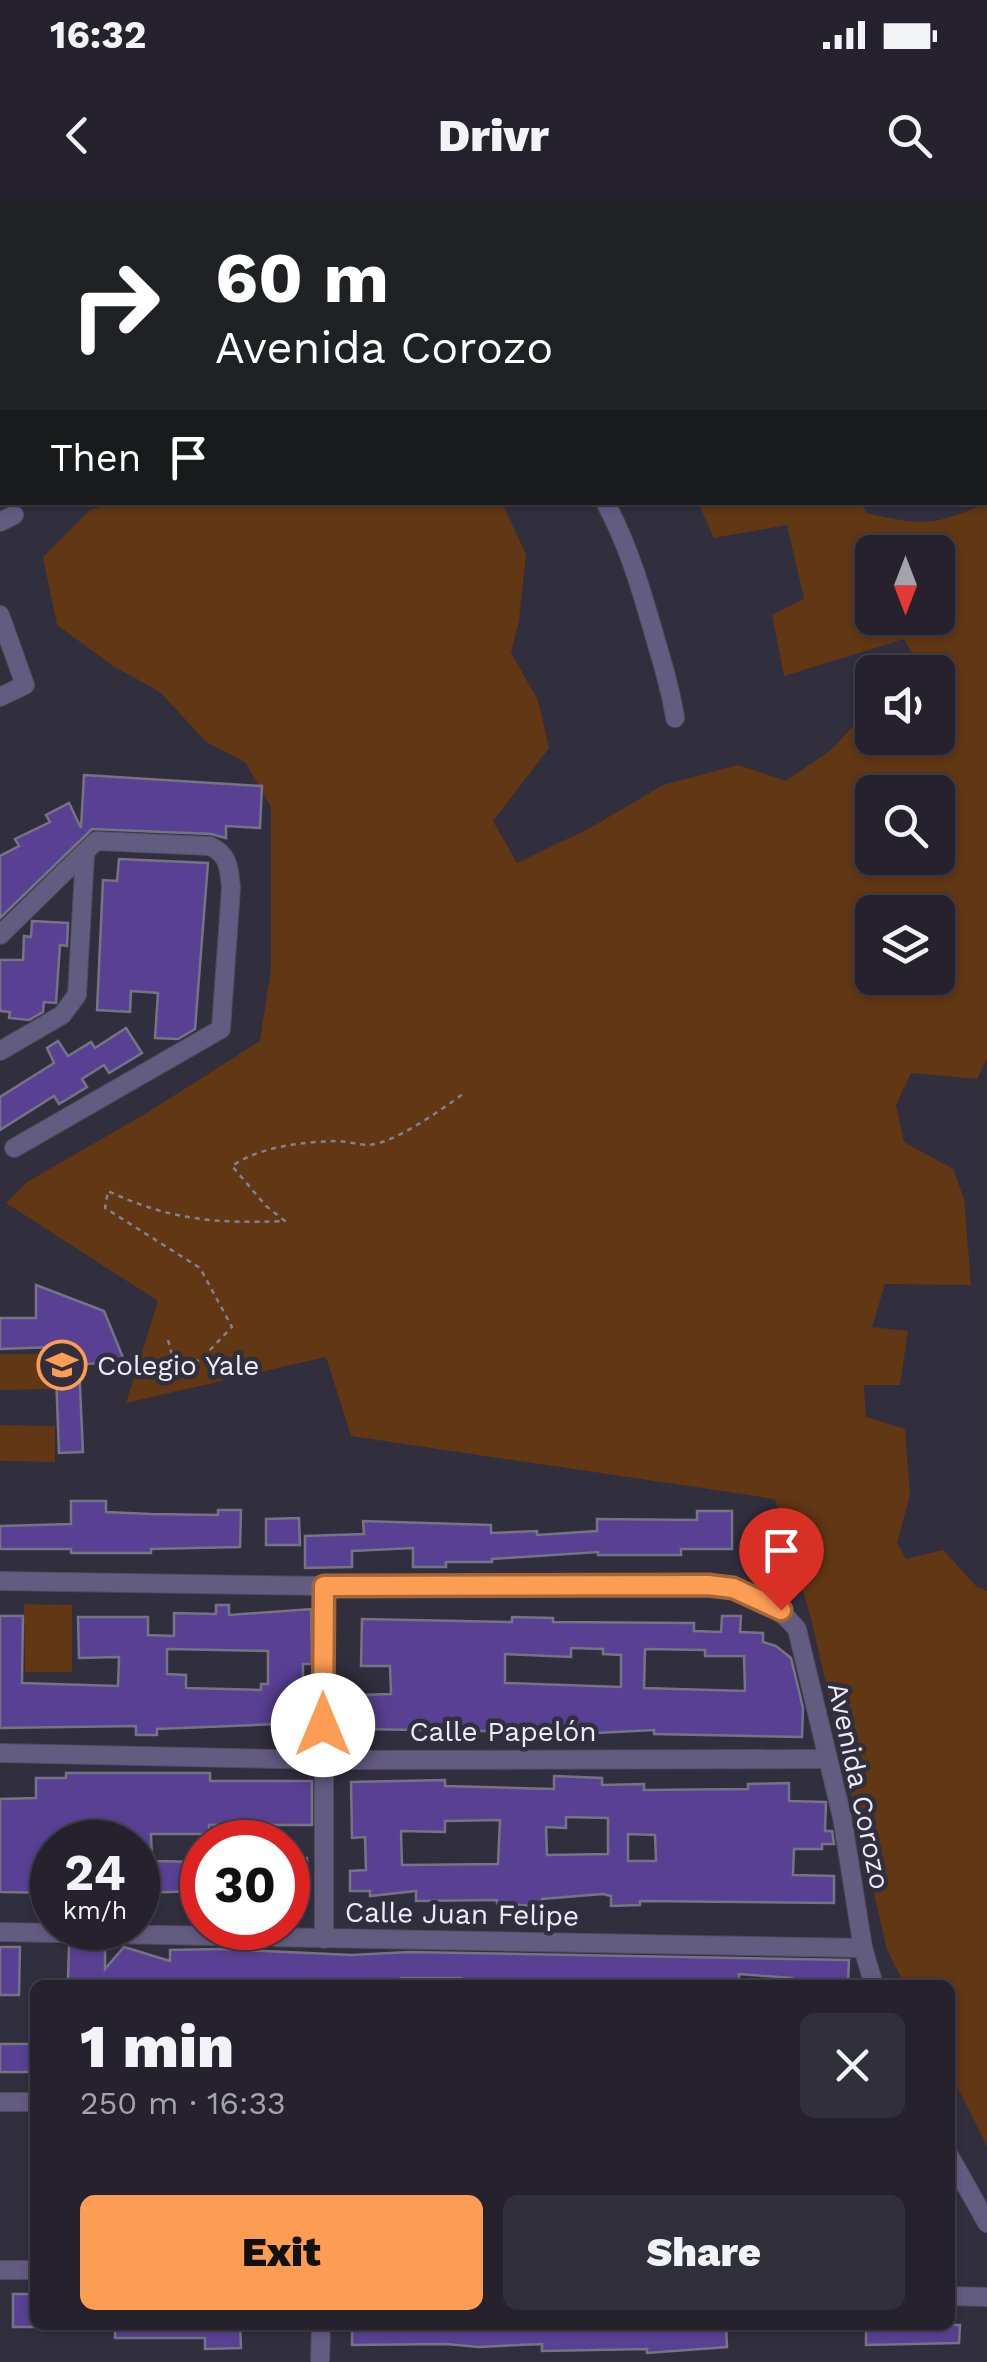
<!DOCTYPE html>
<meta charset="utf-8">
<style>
:root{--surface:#25222e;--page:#312f3a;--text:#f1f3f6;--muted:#a3a4aa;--line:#423f4a;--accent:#fc9d53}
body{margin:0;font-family:"Work Sans",sans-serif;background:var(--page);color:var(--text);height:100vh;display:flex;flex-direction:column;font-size:38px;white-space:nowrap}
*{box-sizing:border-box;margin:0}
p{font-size:32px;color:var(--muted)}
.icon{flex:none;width:55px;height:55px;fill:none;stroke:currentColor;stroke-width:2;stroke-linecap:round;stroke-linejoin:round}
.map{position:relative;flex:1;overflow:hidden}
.sheet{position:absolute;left:30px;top:1780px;width:925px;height:350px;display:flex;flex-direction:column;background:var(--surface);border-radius:15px;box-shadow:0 2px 8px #0004,0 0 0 2px var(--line)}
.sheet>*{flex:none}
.banner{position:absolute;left:0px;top:0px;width:988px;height:305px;box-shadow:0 2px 8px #0004,0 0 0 2px var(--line);background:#202124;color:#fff;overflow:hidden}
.needle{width:65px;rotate:180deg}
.tools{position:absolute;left:855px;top:335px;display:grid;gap:20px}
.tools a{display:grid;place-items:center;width:100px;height:100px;border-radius:15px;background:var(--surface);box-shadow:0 2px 8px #0004,0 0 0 2px var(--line);font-size:50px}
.speed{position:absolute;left:30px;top:1620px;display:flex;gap:20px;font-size:50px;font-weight:700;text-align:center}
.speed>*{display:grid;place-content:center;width:130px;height:130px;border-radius:50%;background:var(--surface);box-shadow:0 2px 8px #0004,0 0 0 2px var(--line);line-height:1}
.speed small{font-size:25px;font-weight:400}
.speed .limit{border:15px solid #d22;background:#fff;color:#111}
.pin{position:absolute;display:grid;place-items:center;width:85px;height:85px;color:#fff;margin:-102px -42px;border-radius:50% 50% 50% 0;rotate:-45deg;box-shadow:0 0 10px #0007}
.pin .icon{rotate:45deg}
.me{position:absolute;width:110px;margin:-55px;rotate:0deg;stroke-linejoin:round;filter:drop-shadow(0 0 8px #0008)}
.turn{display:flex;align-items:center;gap:35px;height:210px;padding:0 50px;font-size:45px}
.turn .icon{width:130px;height:130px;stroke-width:2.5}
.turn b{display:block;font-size:70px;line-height:85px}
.then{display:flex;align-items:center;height:95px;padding:0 50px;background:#0003;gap:20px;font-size:38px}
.round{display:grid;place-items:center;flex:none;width:105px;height:105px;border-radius:15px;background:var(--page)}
.summary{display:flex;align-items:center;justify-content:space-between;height:170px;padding:0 50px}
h1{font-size:60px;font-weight:800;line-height:75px}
.button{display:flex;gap:20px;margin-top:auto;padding:20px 50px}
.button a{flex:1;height:115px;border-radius:15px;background:var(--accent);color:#111;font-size:40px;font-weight:800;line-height:115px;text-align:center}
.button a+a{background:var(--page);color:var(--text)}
.status{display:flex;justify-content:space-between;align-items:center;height:70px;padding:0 50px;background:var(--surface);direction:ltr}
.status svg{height:28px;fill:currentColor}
header{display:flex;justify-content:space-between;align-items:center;height:130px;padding:0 50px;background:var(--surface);font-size:45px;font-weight:800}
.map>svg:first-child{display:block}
</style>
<div class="status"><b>16:32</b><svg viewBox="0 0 49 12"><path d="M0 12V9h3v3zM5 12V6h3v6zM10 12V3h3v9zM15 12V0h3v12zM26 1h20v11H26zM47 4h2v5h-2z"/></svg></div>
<header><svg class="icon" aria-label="back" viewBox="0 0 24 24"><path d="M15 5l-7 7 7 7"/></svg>Drivr<svg class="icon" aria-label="search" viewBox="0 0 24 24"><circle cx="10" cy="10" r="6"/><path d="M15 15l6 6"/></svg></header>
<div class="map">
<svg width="987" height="2162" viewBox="0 0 987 2162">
<rect width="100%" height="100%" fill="#312e3e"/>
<g fill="#613714" fill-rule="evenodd">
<path d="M117,302L502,303L526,354L519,420L511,453L538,500L549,548L493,621L517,663L590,628L663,585L738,565L786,581L831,550L872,506V538H938V472H904L916,460L904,439L784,476L772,415L804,399L787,325L714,338L698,303H862L866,313C923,326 933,326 987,303V859L977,879L911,873L896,905L904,942L953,969L964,999L971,1085L885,1084L872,1127L908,1131L900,1185H864L866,1217L905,1229L910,1295L897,1343L906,1359L943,1350L977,1387L987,1391V1946L950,1873V1785H905L887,1750L811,1418L775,1299L351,1236L326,1157L126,1203L158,1101L6,1003L27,982L145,914L260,841L271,769V607L245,562L206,542L160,492L113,466L57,425L43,357L90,310ZM872,352H938V418H872ZM872,592H938V658H872ZM872,712H938V778H872Z"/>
<path d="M0,1154H50L51,1189L0,1190Z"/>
<path d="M0,1225L55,1226V1262L0,1261Z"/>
<path d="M24,1404L72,1405V1472H25Z"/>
</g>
<g fill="#584193" stroke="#767386" stroke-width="2.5" fill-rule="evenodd">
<path d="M84,575L262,586L260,628L226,626V638L211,634L92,629L0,718V656L19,646L15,639L50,622L46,615L69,603L81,628Z"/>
<path d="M119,659L208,663L195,829L178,839L155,838L158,793L131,791L130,812L97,810L103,680L117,681Z"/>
<path d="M32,721L68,723L67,746L60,745L56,803L44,802L43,812L29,820L9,818L10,812L0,811V760H23L24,736L31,737Z"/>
<path d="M126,828L142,853L109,873L104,865L82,879L87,887L59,904L54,896L0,930V897L54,863L47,848L58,841L68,856L91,842L95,848Z"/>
<path d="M36,1085L104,1111L124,1160L79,1165L83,1252L59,1253L55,1147L0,1149V1118H36Z"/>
<path d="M71,1301H106V1312L151,1314L218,1315V1310H241L240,1347L151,1349V1353H71V1349H0V1326L71,1324Z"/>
<path d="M697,1311H732V1349H681V1355H598V1352L492,1359V1362H446V1367H413V1348L352,1351V1367L305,1368V1336L364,1334L363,1321L491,1325V1333L537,1331V1335L597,1331V1319L697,1320Z"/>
<path d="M299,1318L300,1345H266V1319Z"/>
<path d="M216,1405H229V1415L311,1409L312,1464H303V1523L157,1529V1535H136V1526L0,1528V1416H23L22,1483L118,1486L119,1457L79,1458L78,1417H148V1435L174,1436V1413L216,1414ZM167,1449L268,1451V1484H261V1490L186,1488V1475L167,1474Z"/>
<path d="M722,1416H741L740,1432L763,1433V1442L776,1446L791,1458L803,1508L802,1537L654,1534V1530L596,1533L357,1529L356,1495L391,1494L390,1466H361L362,1419L512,1422V1417L553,1418V1422L694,1423V1431L721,1432ZM571,1448L603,1449V1454L621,1455V1487L505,1483V1454L571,1457ZM645,1449L705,1450V1456H744L745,1491L644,1488Z"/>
<path d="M66,1573H210V1581H312V1625H209V1634H151L152,1661L202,1662V1691L138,1693V1642H52V1693L0,1692V1599L36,1598V1578H66Z"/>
<path d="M554,1576L602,1578V1585L644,1584V1590L748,1589V1584L789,1583V1601L826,1602L825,1631H832L834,1644H822V1649H794L793,1675L834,1676V1703L640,1701V1705L611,1706V1696L603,1694L542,1699V1706L497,1704V1700L416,1701V1691L370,1696V1691H350V1671L366,1670L365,1637L352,1638L351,1582L445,1580V1586L554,1589ZM566,1617L608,1618V1654L547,1655L546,1627L566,1628ZM500,1620L498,1664L402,1665L401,1631L445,1632V1621ZM628,1634L655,1635L656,1661H628Z"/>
<rect x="288" y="1658" width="19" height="32"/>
<path d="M69,1746H105V1769L124,1747L170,1761V1750L220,1749L352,1755L409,1752L849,1760L848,1785H792V1778L739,1774V1783L690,1782V1785H461V1778H401V1785H122L123,1780H84V1785H72L68,1778Z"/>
<path d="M0,1747H20L19,1795H0Z"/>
<rect x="0" y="1844" width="35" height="28"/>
<rect x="13" y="2094" width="22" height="33"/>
<path d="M115,2125H240L241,2148L205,2149V2138H115Z"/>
<path d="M352,2125H726L727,2147L647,2153V2149L542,2151V2144L479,2147L446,2144L352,2145Z"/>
<path d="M866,2125H960L959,2143L866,2145Z"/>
</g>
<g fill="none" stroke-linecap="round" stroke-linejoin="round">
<g stroke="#4f4c5b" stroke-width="20">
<g id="street">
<path d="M329,0L331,2"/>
<path d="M919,0L922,2"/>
<path d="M985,51L987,52"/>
<path d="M985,199L987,196"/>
<path d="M605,302C628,344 641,389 654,434C662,462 671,489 675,518"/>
<path d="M0,322L14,315"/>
<path d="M0,415L25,485L0,497"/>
<path d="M0,735L96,641L210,646C229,655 229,668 231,688L221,829L14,948"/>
<path d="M0,851L62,815L77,795L85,654"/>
<path d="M0,1381L324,1386L708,1385C744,1390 774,1401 797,1429L842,1617L863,1748L874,1785"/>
<path d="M324,1386V1739"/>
<path d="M0,1553L323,1560L827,1559"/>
<path d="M0,1732L863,1748"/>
<path d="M0,1902H35"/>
<path d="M950,1957L987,2023"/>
<path d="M0,2070H35"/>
<path d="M950,2096L987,2097"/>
<path d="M320,2162L321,2125"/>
</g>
</g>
<path stroke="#83818f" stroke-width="2.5" stroke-dasharray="5 5" stroke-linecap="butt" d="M168,1140L178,1177L207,1153L232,1127L200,1068L105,1008L108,991C169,1020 218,1024 285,1021L266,1006L232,966C261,946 303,942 337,941C348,941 358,945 368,945C394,944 442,909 463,894"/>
<use href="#street" stroke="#635c81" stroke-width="18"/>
</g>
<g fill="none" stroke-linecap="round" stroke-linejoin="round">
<g stroke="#a46636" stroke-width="25">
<path id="route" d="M323,1525L324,1386L708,1385L733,1388L781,1410"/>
</g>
<use href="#route" stroke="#fc9d53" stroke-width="18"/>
</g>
<defs>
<g id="school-ring" transform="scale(2.5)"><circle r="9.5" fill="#312e3e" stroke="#fc9d53" stroke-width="1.5"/><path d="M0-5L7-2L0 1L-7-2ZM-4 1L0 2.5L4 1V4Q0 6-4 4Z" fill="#fc9d53"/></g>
</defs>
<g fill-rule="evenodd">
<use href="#school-ring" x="62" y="1165"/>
</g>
<g text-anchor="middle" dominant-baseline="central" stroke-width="9" stroke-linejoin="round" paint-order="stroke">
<g font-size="28" fill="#edebf6" stroke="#312e3e" text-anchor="start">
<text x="97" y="1165">Colegio Yale</text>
</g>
<g font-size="28" fill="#edebf6" stroke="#312e3e">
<text x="503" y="1531">Calle Papelón</text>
<text transform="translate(859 1586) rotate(78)">Avenida Corozo</text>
<text transform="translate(462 1714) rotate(1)">Calle Juan Felipe</text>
</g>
</g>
</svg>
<div class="tools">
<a><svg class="needle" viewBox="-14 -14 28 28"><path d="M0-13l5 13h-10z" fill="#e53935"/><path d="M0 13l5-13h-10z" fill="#a3a4aa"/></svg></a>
<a><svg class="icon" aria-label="sound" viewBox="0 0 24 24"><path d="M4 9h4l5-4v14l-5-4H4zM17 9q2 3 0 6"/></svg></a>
<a><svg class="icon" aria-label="search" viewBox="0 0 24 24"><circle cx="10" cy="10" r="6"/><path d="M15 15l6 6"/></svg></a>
<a><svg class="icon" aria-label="layers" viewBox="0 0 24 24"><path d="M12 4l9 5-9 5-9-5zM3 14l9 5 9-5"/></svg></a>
</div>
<div class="speed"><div>24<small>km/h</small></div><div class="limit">30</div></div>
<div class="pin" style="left:781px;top:1410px;background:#d93025"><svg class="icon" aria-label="arrive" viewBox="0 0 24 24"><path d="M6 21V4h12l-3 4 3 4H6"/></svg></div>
<svg class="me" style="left:323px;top:1525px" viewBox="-20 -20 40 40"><circle r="19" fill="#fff"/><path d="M0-13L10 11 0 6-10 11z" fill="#fc9d53"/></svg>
<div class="banner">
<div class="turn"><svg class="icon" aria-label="right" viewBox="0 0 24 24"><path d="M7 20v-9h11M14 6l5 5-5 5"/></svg><div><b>60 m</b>Avenida Corozo</div></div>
<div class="then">Then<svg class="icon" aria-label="arrive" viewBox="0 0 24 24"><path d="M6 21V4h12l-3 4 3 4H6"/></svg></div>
</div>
<section class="sheet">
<div class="summary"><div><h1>1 min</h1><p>250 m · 16:33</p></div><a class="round"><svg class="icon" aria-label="close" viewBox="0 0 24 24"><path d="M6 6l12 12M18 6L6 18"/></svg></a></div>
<div class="button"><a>Exit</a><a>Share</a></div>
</section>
</div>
